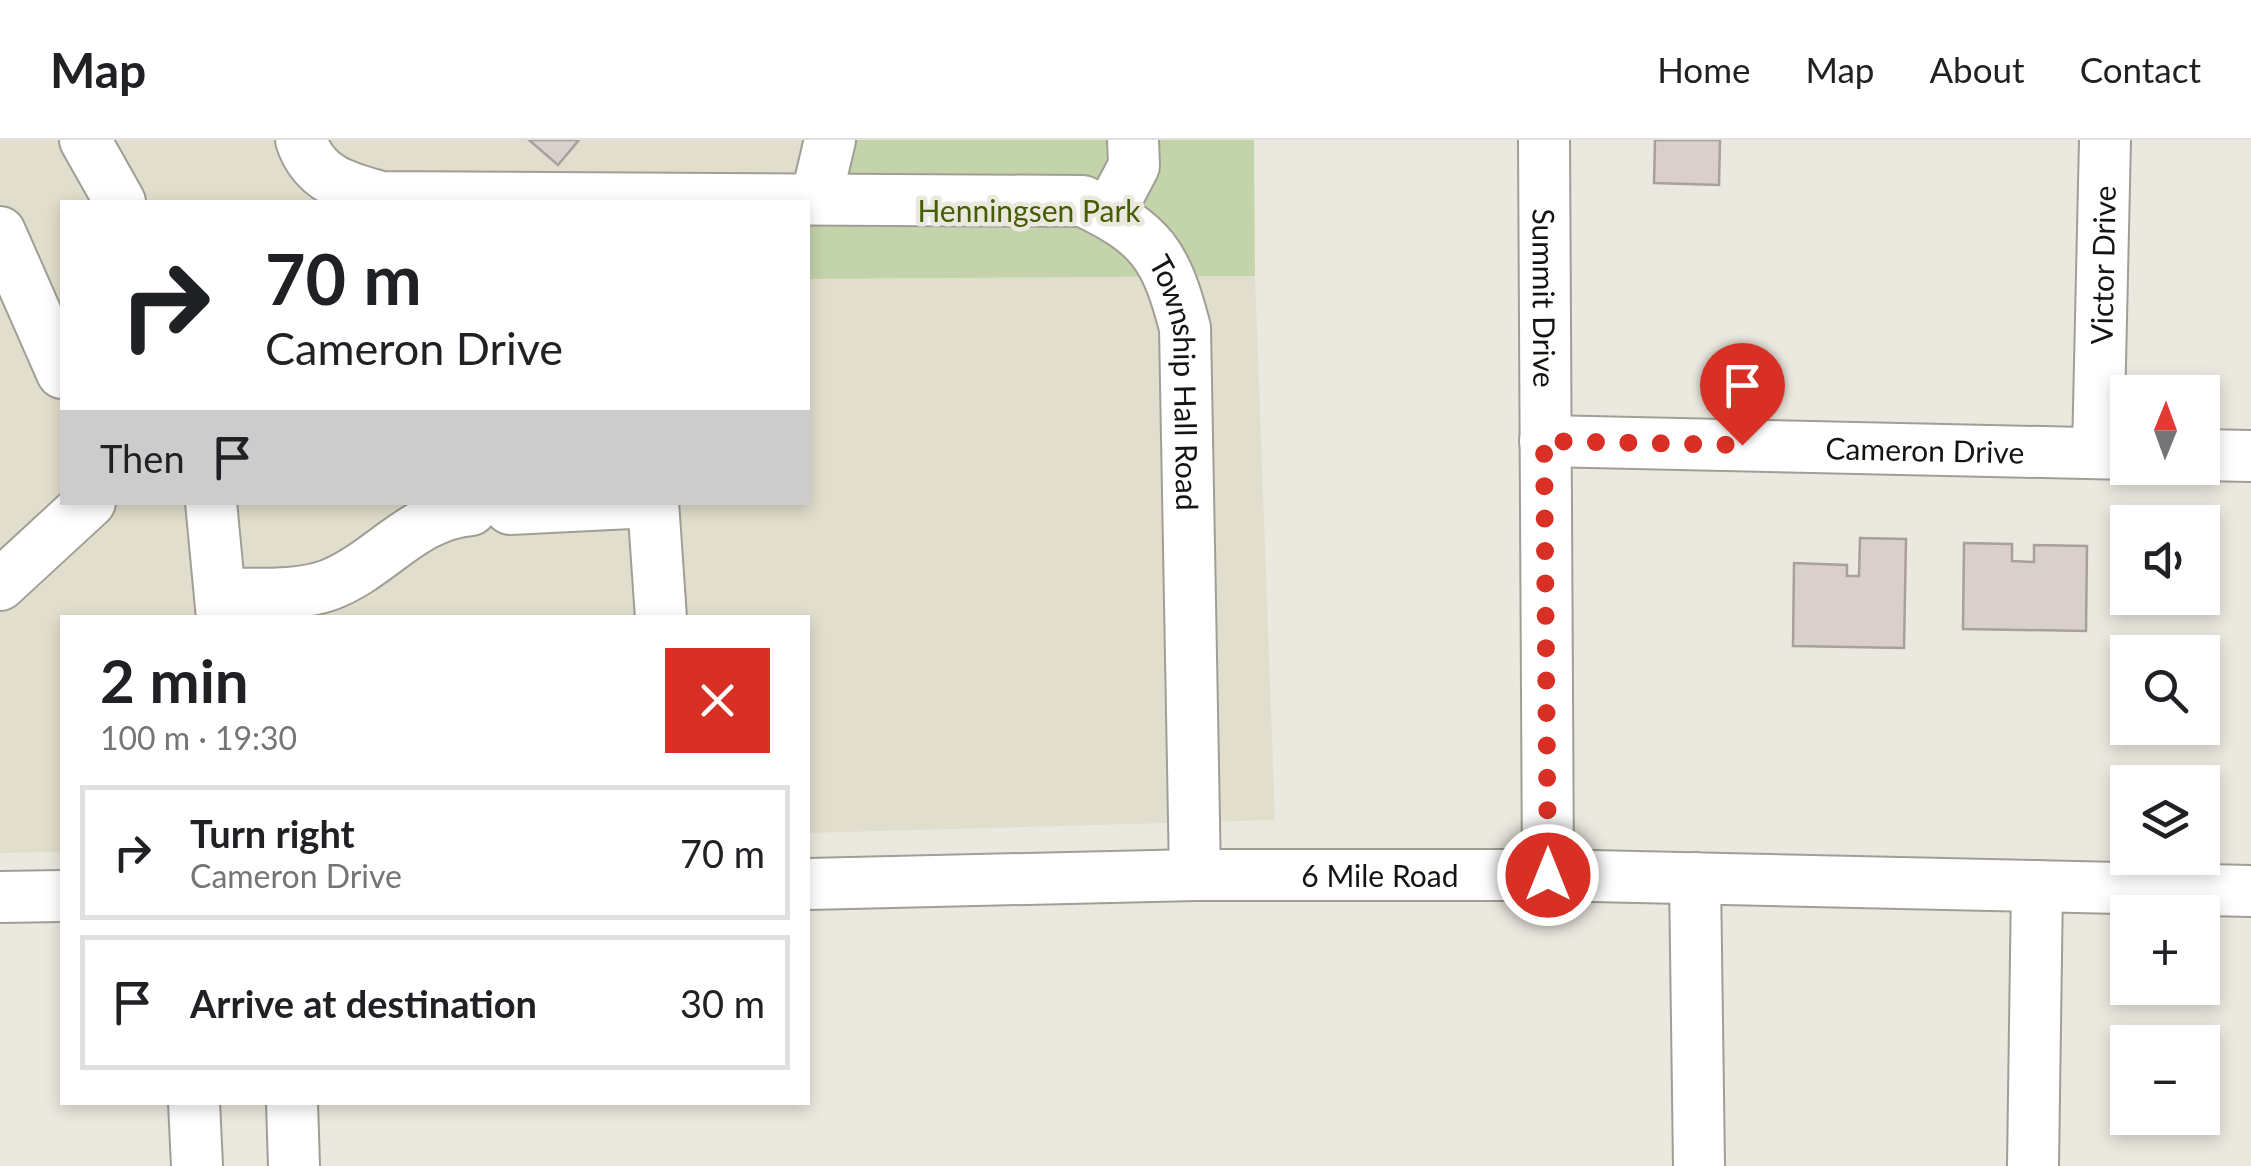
<!DOCTYPE html>
<meta charset="utf-8">
<style>
:root{--surface:#fff;--page:#f6f6f6;--text:#202124;--muted:#757577;--line:#e0e0e0}
body{margin:0;font-family:Lato,sans-serif;background:var(--page);color:var(--text);height:100vh;display:flex;flex-direction:column;font-size:38px;white-space:nowrap}
*{box-sizing:border-box;margin:0}
p{font-size:32px;color:var(--muted)}
.icon{flex:none;width:55px;height:55px;fill:none;stroke:currentColor;stroke-width:2;stroke-linecap:round;stroke-linejoin:round}
.map{position:relative;flex:1;overflow:hidden}
.sheet{position:absolute;left:60px;top:475px;width:750px;height:490px;display:flex;flex-direction:column;background:var(--surface);border-radius:0px;box-shadow:0 5px 15px #0003}
.sheet>*{flex:none}
.hud{position:absolute;left:60px;top:60px;width:750px;height:305px;border-radius:0px;box-shadow:0 5px 15px #0003;background:#fff;color:var(--text);overflow:hidden}
.needle{width:65px;rotate:1deg}
.tools{position:absolute;left:2110px;top:235px;display:grid;gap:20px}
.tools a{display:grid;place-items:center;width:110px;height:110px;border-radius:0px;background:var(--surface);box-shadow:0 5px 15px #0003;font-size:50px}
.pin{position:absolute;display:grid;place-items:center;width:85px;height:85px;color:#fff;margin:-102px -42px;border-radius:50% 50% 50% 0;rotate:-45deg;box-shadow:0 0 10px #0007}
.pin .icon{rotate:45deg}
.me{position:absolute;width:110px;margin:-55px;rotate:0deg;stroke-linejoin:round;filter:drop-shadow(0 0 8px #0008)}
.turn{display:flex;align-items:center;gap:35px;height:210px;padding:0 40px;font-size:45px}
.turn .icon{width:130px;height:130px;stroke-width:2.5}
.turn b{display:block;font-size:70px;line-height:85px}
.then{display:flex;align-items:center;height:95px;padding:0 40px;background:#0003;gap:20px;font-size:38px}
.round{display:grid;place-items:center;flex:none;width:105px;height:105px;border-radius:0px;background:var(--page)}
.headline{display:flex;align-items:center;justify-content:space-between;height:170px;padding:0 40px}
h1{font-size:60px;font-weight:700;line-height:75px}
ul{padding:0;list-style:none}
li{display:flex;align-items:center;gap:30px;height:135px;margin:0 20px 15px;padding:0 20px;border:5px solid var(--line);border-radius:0px}
li div{flex:1}
li b{display:block;font-size:38px}
li em{font-style:normal}
header{display:flex;align-items:center;gap:60px;box-sizing:border-box;height:140px;padding:0 50px;background:var(--surface);border-bottom:2px solid var(--line)}
header strong{font-size:48px}
nav{display:flex;gap:55px;margin-inline-start:auto;font-size:35px}
.map>svg:first-child{display:block}
</style>
<header>
<strong>Map</strong>
<nav><a>Home</a><a>Map</a><a>About</a><a>Contact</a></nav>
</header>
<div class="map">
<svg width="2251" height="1026" viewBox="0 0 2251 1026">
<rect width="100%" height="100%" fill="#ebe8df"/>
<path fill="#e2decd" d="M0,0H803L805,62H62V362H808V139L1255,136L1275,680L808,693V478H62V712L0,713Z"/>
<path fill="#c3d3aa" d="M803,0H1254L1255,136L808,139Z"/>
<g fill="#d9cfcc" stroke="#a99f9c" stroke-width="2.5">
<path d="M529,0H579L558,25Z"/>
<path d="M1655,0H1720L1719,45L1654,43Z"/>
<path d="M1860,398L1906,399L1904,508L1793,506L1794,423L1847,425V436H1859Z"/>
<path d="M1964,403L2012,404V421L2034,422V405L2087,406L2086,491L1963,489Z"/>
</g>
<g fill="none" stroke-linecap="round" stroke-linejoin="round">
<g stroke="#a19e96" stroke-width="54">
<g id="minor">
<path d="M85,0L120,62"/>
<path id="s1" d="M301,0C314,39 344,47 381,57L1083,61C1152,94 1166,115 1185,188L1195,735"/>
<path id="s2" d="M1544,0L1548,735"/>
<path d="M816,59L830,0"/>
<path d="M1109,73L1134,26L1133,0"/>
<path d="M0,92L62,233"/>
<path id="s3" d="M1545,301L2128,314"/>
<path id="s4" d="M2098,313L2105,0"/>
<path d="M2202,315L2251,316"/>
<path d="M211,362L222,478"/>
<path d="M653,362L661,478"/>
<path d="M510,369L651,362"/>
<path d="M0,445L90,362"/>
<path d="M220,454C254,453 296,457 329,445C381,425 412,375 471,370"/>
<path d="M1695,738L1699,1026"/>
<path id="s5" d="M808,744L1195,735H1548L2251,751"/>
<path d="M0,757L62,756"/>
<path d="M194,962L197,1026"/>
<path d="M292,962L294,1026"/>
<path d="M2033,1026L2037,746"/>
</g>
</g>
<use href="#minor" stroke="#fff" stroke-width="50"/>
</g>
<g fill="none" stroke-linecap="round" stroke-linejoin="round">
<path stroke="#d93025" stroke-width="18" stroke-dasharray="0 32.4" d="M1548,735L1544,301L1742,305"/>
</g>
<g text-anchor="middle" dominant-baseline="central" stroke-width="9" stroke-linejoin="round" paint-order="stroke">
<g font-size="30" fill="#465e02" stroke="#ebe8df">
<text x="1029" y="70">Henningsen Park</text>
</g>
<g font-size="30" fill="#151411" stroke="#ebe8df">
<text stroke="none"><textPath href="#s4" startOffset="188">Victor Drive</textPath></text>
<text stroke="none"><textPath href="#s2" startOffset="158">Summit Drive</textPath></text>
<text stroke="none"><textPath href="#s1" startOffset="1030">Township Hall Road</textPath></text>
<text stroke="none"><textPath href="#s3" startOffset="380">Cameron Drive</textPath></text>
<text stroke="none"><textPath href="#s5" startOffset="572">6 Mile Road</textPath></text>
</g>
</g>
</svg>
<div class="tools">
<a><svg class="needle" viewBox="-14 -14 28 28"><path d="M0-13l5 13h-10z" fill="#e53935"/><path d="M0 13l5-13h-10z" fill="#757577"/></svg></a>
<a><svg class="icon" aria-label="sound" viewBox="0 0 24 24"><path d="M4 9h4l5-4v14l-5-4H4zM17 9q2 3 0 6"/></svg></a>
<a><svg class="icon" aria-label="search" viewBox="0 0 24 24"><circle cx="10" cy="10" r="6"/><path d="M15 15l6 6"/></svg></a>
<a><svg class="icon" aria-label="layers" viewBox="0 0 24 24"><path d="M12 4l9 5-9 5-9-5zM3 14l9 5 9-5"/></svg></a>
<a>+</a>
<a>−</a>
</div>
<div class="pin" style="left:1742px;top:305px;background:#d93025"><svg class="icon" aria-label="arrive" viewBox="0 0 24 24"><path d="M6 21V4h12l-3 4 3 4H6"/></svg></div>
<svg class="me" style="left:1548px;top:735px" viewBox="-20 -20 40 40"><circle r="17" fill="#d93025" stroke="#fff" stroke-width="3"/><path d="M0-11L8 9 0 5-8 9z" fill="#fff"/></svg>
<div class="hud">
<div class="turn"><svg class="icon" aria-label="right" viewBox="0 0 24 24"><path d="M7 20v-9h11M14 6l5 5-5 5"/></svg><div><b>70 m</b>Cameron Drive</div></div>
<div class="then">Then<svg class="icon" aria-label="arrive" viewBox="0 0 24 24"><path d="M6 21V4h12l-3 4 3 4H6"/></svg></div>
</div>
<section class="sheet">
<div class="headline"><div><h1>2 min</h1><p>100 m · 19:30</p></div><a class="round" style="background:#d93025;color:#fff"><svg class="icon" aria-label="close" viewBox="0 0 24 24"><path d="M6 6l12 12M18 6L6 18"/></svg></a></div>
<ul>
<li><svg class="icon" aria-label="right" viewBox="0 0 24 24"><path d="M7 20v-9h11M14 6l5 5-5 5"/></svg><div><b>Turn right</b><p>Cameron Drive</p></div><em>70 m</em></li>
<li><svg class="icon" aria-label="arrive" viewBox="0 0 24 24"><path d="M6 21V4h12l-3 4 3 4H6"/></svg><div><b>Arrive at destination</b></div><em>30 m</em></li>
</ul>
</section>
</div>
